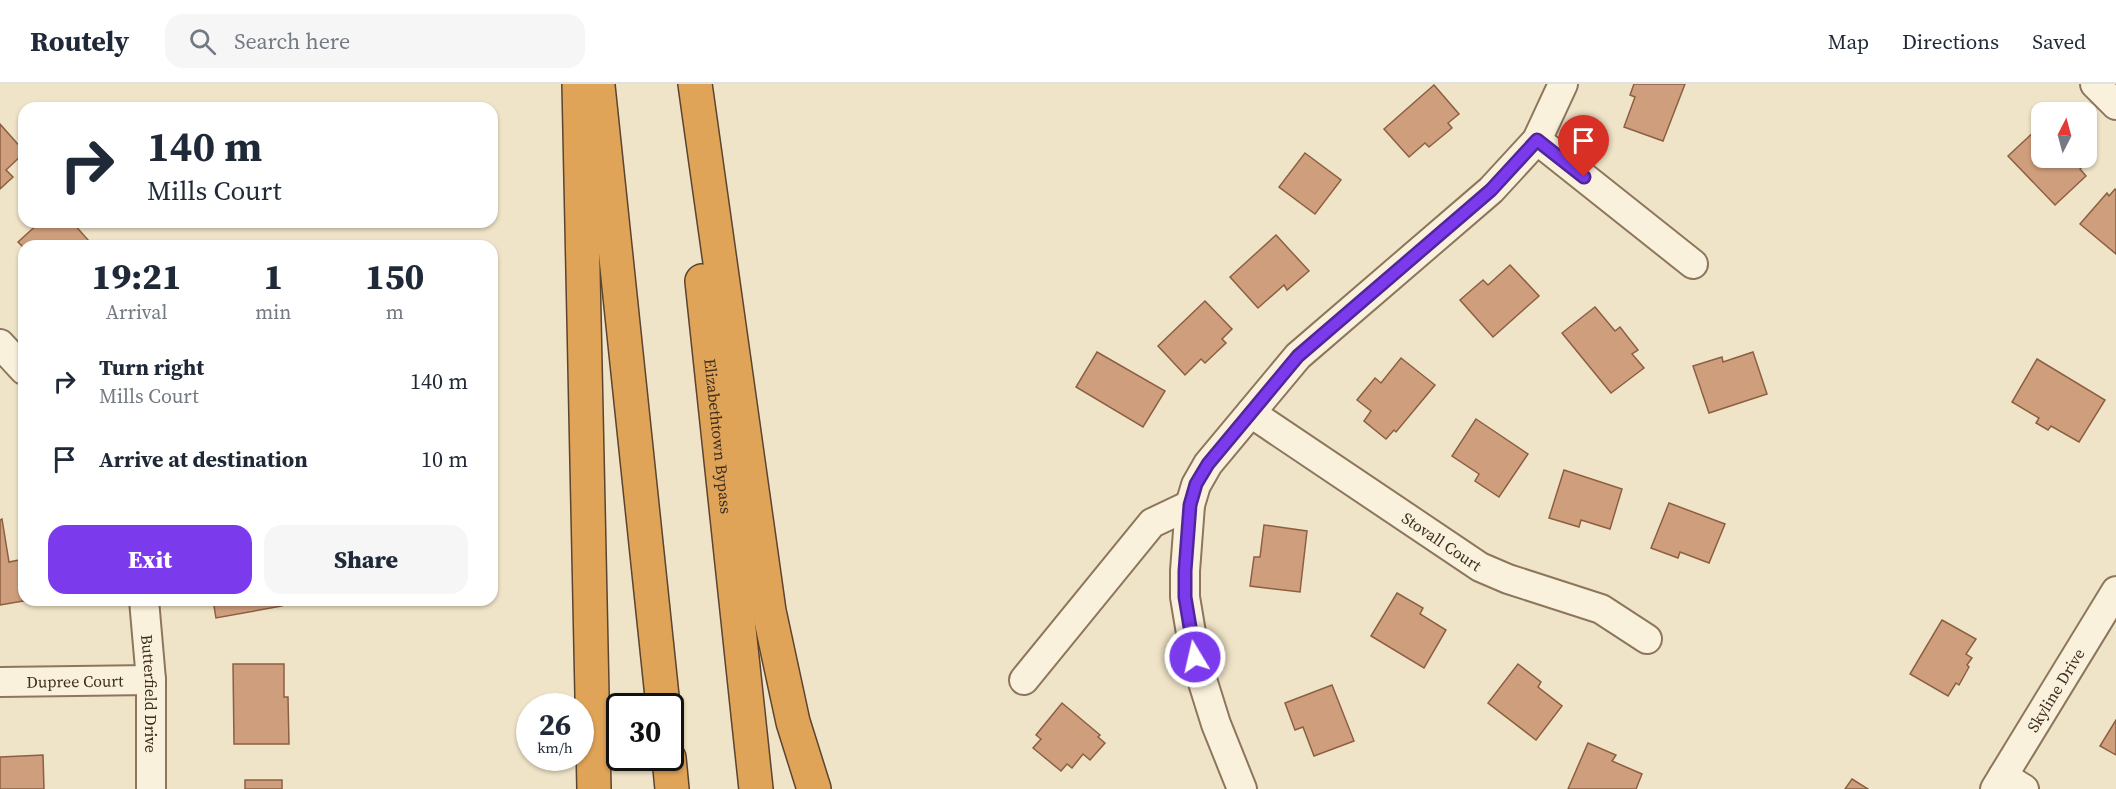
<!DOCTYPE html>
<style>
:root{--surface:#fff;--page:#f6f6f7;--text:#1f2937;--muted:#747a83;--line:#e0e1e3;--accent:#7c3aed}
body{margin:0;font-family:"Source Serif 4",serif;background:var(--page);color:var(--text);height:100vh;display:flex;flex-direction:column;font-size:22px;white-space:nowrap}
*{box-sizing:border-box;margin:0}
p{font-size:20px;color:var(--muted)}
.icon{flex:none;width:33px;height:33px;fill:none;stroke:currentColor;stroke-width:2;stroke-linecap:round;stroke-linejoin:round}
.map{position:relative;flex:1;overflow:hidden}
.details{position:absolute;left:18px;top:156px;width:480px;height:366px;display:flex;flex-direction:column;background:var(--surface);border-radius:18px;box-shadow:0 2px 4px #0004}
.details>*{flex:none}
.top-card{position:absolute;left:18px;top:18px;width:480px;height:126px;border-radius:18px;box-shadow:0 2px 4px #0004;background:#fff;color:var(--text);overflow:hidden}
.needle{width:39px;rotate:6deg}
.buttons{position:absolute;left:2031px;top:18px;display:grid;gap:12px}
.buttons a{display:grid;place-items:center;width:66px;height:66px;border-radius:12px;background:var(--surface);box-shadow:0 2px 4px #0004;font-size:30px}
.speed{position:absolute;left:516px;top:609px;display:flex;gap:12px;font-size:30px;font-weight:700;text-align:center}
.speed>*{display:grid;place-content:center;width:78px;height:78px;border-radius:50%;background:var(--surface);box-shadow:0 2px 4px #0004;line-height:1}
.speed small{font-size:15px;font-weight:400}
.speed .limit{border:3px solid #111;border-radius:9px;background:#fff;color:#111}
.pin{position:absolute;display:grid;place-items:center;width:51px;height:51px;color:#fff;margin:-62px -26px;border-radius:50% 50% 50% 0;rotate:-45deg;box-shadow:0 0 6px #0007}
.pin .icon{rotate:45deg}
.me{position:absolute;width:66px;margin:-33px;rotate:351deg;stroke-linejoin:round;filter:drop-shadow(0 0 4px #0008)}
.turn{display:flex;align-items:center;gap:21px;height:126px;padding:0 30px;font-size:27px}
.turn .icon{width:78px;height:78px;stroke-width:2.5}
.turn b{display:block;font-size:42px;line-height:51px}
.eta{display:flex;justify-content:space-evenly;align-items:center;height:102px;text-align:center}
.eta b{font-size:36px;font-weight:800;line-height:42px}
.primary-button{display:flex;gap:12px;margin-top:auto;padding:12px 30px}
.primary-button a{flex:1;height:69px;border-radius:18px;background:var(--accent);color:#fff;font-size:24px;font-weight:800;line-height:69px;text-align:center}
.primary-button a+a{background:var(--page);color:var(--text)}
ul{padding:0;list-style:none}
li{display:flex;align-items:center;gap:18px;height:78px;padding:0 30px}
li div{flex:1}
li b{display:block;font-size:22px}
li em{font-style:normal}
header{display:flex;align-items:center;gap:36px;box-sizing:border-box;height:84px;padding:0 30px;background:var(--surface);border-bottom:2px solid var(--line)}
header strong{font-size:28px}
nav{display:flex;gap:33px;margin-inline-start:auto;font-size:21px}
.search{width:420px;height:54px;background:var(--page);display:flex;align-items:center;gap:15px;box-sizing:border-box;padding:0 21px;border-radius:18px;color:var(--muted);font-size:22px}
.map>svg:first-child{display:block}
</style>
<header>
<strong>Routely</strong>
<div class="search"><svg class="icon" aria-label="search" viewBox="0 0 24 24"><circle cx="10" cy="10" r="6"/><path d="M15 15l6 6"/></svg>Search here</div>
<nav><a>Map</a><a>Directions</a><a>Saved</a></nav>
</header>
<div class="map">
<svg width="2116" height="705" viewBox="0 0 2116 705">
<rect width="100%" height="100%" fill="#f0e4c8"/>
<g fill="#cf9f7d" stroke="#8d5f41" stroke-width="1.5">
<path d="M1634,0H1685L1663,57L1624,43L1635,13L1630,11Z"/>
<path d="M1434,1L1459,30L1448,39L1452,44L1429,63L1425,59L1409,73L1384,45Z"/>
<path d="M0,40L24,67V69L6,86L13,93L0,105Z"/>
<path d="M2038,44L2042,48V74H2078L2085,80L2080,85L2086,92L2055,121L2008,72Z"/>
<path d="M1305,69L1341,96L1315,130L1279,103Z"/>
<path d="M2115,105L2116,107V170L2080,140L2107,109L2109,112Z"/>
<path d="M40,138H72L89,157L86,159L90,162H24V164L18,158Z"/>
<path d="M1276,151L1309,187L1287,206L1284,201L1258,224L1230,193Z"/>
<path d="M1510,181L1539,212L1493,253L1460,216L1483,196L1488,201Z"/>
<path d="M1205,217L1232,245L1222,255L1226,259L1205,279L1201,275L1185,291L1158,262Z"/>
<path d="M1595,223L1615,247L1620,243L1638,266L1632,270L1644,284L1611,309L1562,249Z"/>
<path d="M1097,268L1165,307L1143,343L1076,303Z"/>
<path d="M1753,268L1767,310L1709,329L1693,282L1722,273L1723,278Z"/>
<path d="M1401,274L1435,301L1396,348L1394,346L1386,355L1364,337L1371,327L1357,316L1375,294L1381,299Z"/>
<path d="M2037,275L2105,316L2079,358L2051,342L2048,346L2036,339L2039,334L2012,318Z"/>
<path d="M1476,335L1528,370L1499,413L1475,397L1479,390L1452,372Z"/>
<path d="M1564,386L1622,405L1610,445L1581,436L1579,443L1549,434Z"/>
<path d="M1669,419L1725,440L1709,479L1680,468L1678,474L1651,464Z"/>
<path d="M2,435L9,478L24,475V516H29L0,521V436Z"/>
<path d="M1264,441L1307,447L1300,508L1250,502L1254,473H1260Z"/>
<path d="M1397,509L1423,524L1420,530L1446,546L1424,584L1371,552Z"/>
<path d="M213,516H281L282,522L216,534Z"/>
<path d="M1942,536L1976,555L1966,570L1972,574L1967,581L1969,583L1959,601L1956,599L1948,612L1910,590Z"/>
<path d="M233,580H284V613H288L289,660H234Z"/>
<path d="M1518,580L1541,598L1538,603L1562,622L1536,656L1488,619Z"/>
<path d="M1332,601L1354,657L1314,672L1303,643L1295,646L1285,619Z"/>
<path d="M1062,619L1100,651L1098,653L1105,659L1090,676L1083,670L1072,684L1067,680L1061,687L1033,664L1041,655L1036,651Z"/>
<path d="M2116,636V671L2100,662Z"/>
<path d="M1588,659L1616,671L1612,677L1642,690L1636,705H1568Z"/>
<path d="M43,671L44,705H0V673Z"/>
<path d="M1852,695L1868,705H1845Z"/>
<rect x="245" y="696" width="37" height="9"/>
</g>
<g fill="none" stroke-linecap="round" stroke-linejoin="round">
<g stroke="#8d765c" stroke-width="32">
<g id="street">
<path d="M2095,0L2116,21"/>
<path d="M1537,56L1693,180"/>
<path d="M0,260L24,286"/>
<path id="s1" d="M1251,329L1480,483L1508,495L1601,525L1647,555"/>
<path id="s2" d="M144,516L151,596V705"/>
<path d="M1024,596L1152,439L1190,421"/>
<path id="s3" d="M0,598L151,596"/>
<path d="M2003,692L2024,705"/>
<path d="M1242,705L1216,640L1195,573L1185,513V487L1190,421L1196,401L1208,380L1298,272L1491,106L1537,56L1563,0"/>
<path id="s4" d="M1995,705L2116,507"/>
</g>
</g>
<g stroke="#5b4430" stroke-width="36">
<g id="highway">
<path d="M579,0L594,705"/>
<path d="M695,0L769,527L793,638L814,705"/>
<path d="M598,2L663,622"/>
<path id="s5" d="M702,197L756,705"/>
<path d="M669,674L672,705"/>
</g>
</g>
<use href="#street" stroke="#faf1dc" stroke-width="28"/>
<use href="#highway" stroke="#e0a458" stroke-width="33"/>
</g>
<g fill="none" stroke-linecap="round" stroke-linejoin="round">
<g stroke="#51269a" stroke-width="15">
<path id="route" d="M1195,573L1185,513V487L1190,421L1196,400L1208,380L1298,272L1491,106L1537,56L1584,93"/>
</g>
<use href="#route" stroke="#7c3aed" stroke-width="10"/>
</g>
<g text-anchor="middle" dominant-baseline="central" stroke-width="6" stroke-linejoin="round" paint-order="stroke">
<g font-size="16" fill="#3d2e20" stroke="#f7eed8">
<text stroke="none"><textPath href="#s5" startOffset="156">Elizabethtown Bypass</textPath></text>
<text stroke="none"><textPath href="#s1" startOffset="230">Stovall Court</textPath></text>
<text stroke="none"><textPath href="#s3" startOffset="75">Dupree Court</textPath></text>
<text stroke="none"><textPath href="#s4" startOffset="116">Skyline Drive</textPath></text>
<text stroke="none"><textPath href="#s2" startOffset="94">Butterfield Drive</textPath></text>
</g>
</g>
</svg>
<div class="buttons">
<a><svg class="needle" viewBox="-14 -14 28 28"><path d="M0-13l5 13h-10z" fill="#e53935"/><path d="M0 13l5-13h-10z" fill="#747a83"/></svg></a>
</div>
<div class="speed"><div>26<small>km/h</small></div><div class="limit">30</div></div>
<div class="pin" style="left:1584px;top:93px;background:#d93025"><svg class="icon" aria-label="arrive" viewBox="0 0 24 24"><path d="M6 21V4h12l-3 4 3 4H6"/></svg></div>
<svg class="me" style="left:1195px;top:573px" viewBox="-20 -20 40 40"><circle r="17" fill="#7c3aed" stroke="#fff" stroke-width="3"/><path d="M0-11L8 9 0 5-8 9z" fill="#fff"/></svg>
<div class="top-card">
<div class="turn"><svg class="icon" aria-label="right" viewBox="0 0 24 24"><path d="M7 20v-9h11M14 6l5 5-5 5"/></svg><div><b>140 m</b>Mills Court</div></div>
</div>
<section class="details">
<div class="eta">
<div><b>19:21</b><p>Arrival</p></div>
<div><b>1</b><p>min</p></div>
<div><b>150</b><p>m</p></div>
</div>
<ul>
<li><svg class="icon" aria-label="right" viewBox="0 0 24 24"><path d="M7 20v-9h11M14 6l5 5-5 5"/></svg><div><b>Turn right</b><p>Mills Court</p></div><em>140 m</em></li>
<li><svg class="icon" aria-label="arrive" viewBox="0 0 24 24"><path d="M6 21V4h12l-3 4 3 4H6"/></svg><div><b>Arrive at destination</b></div><em>10 m</em></li>
</ul>
<div class="primary-button"><a>Exit</a><a>Share</a></div>
</section>
</div>
